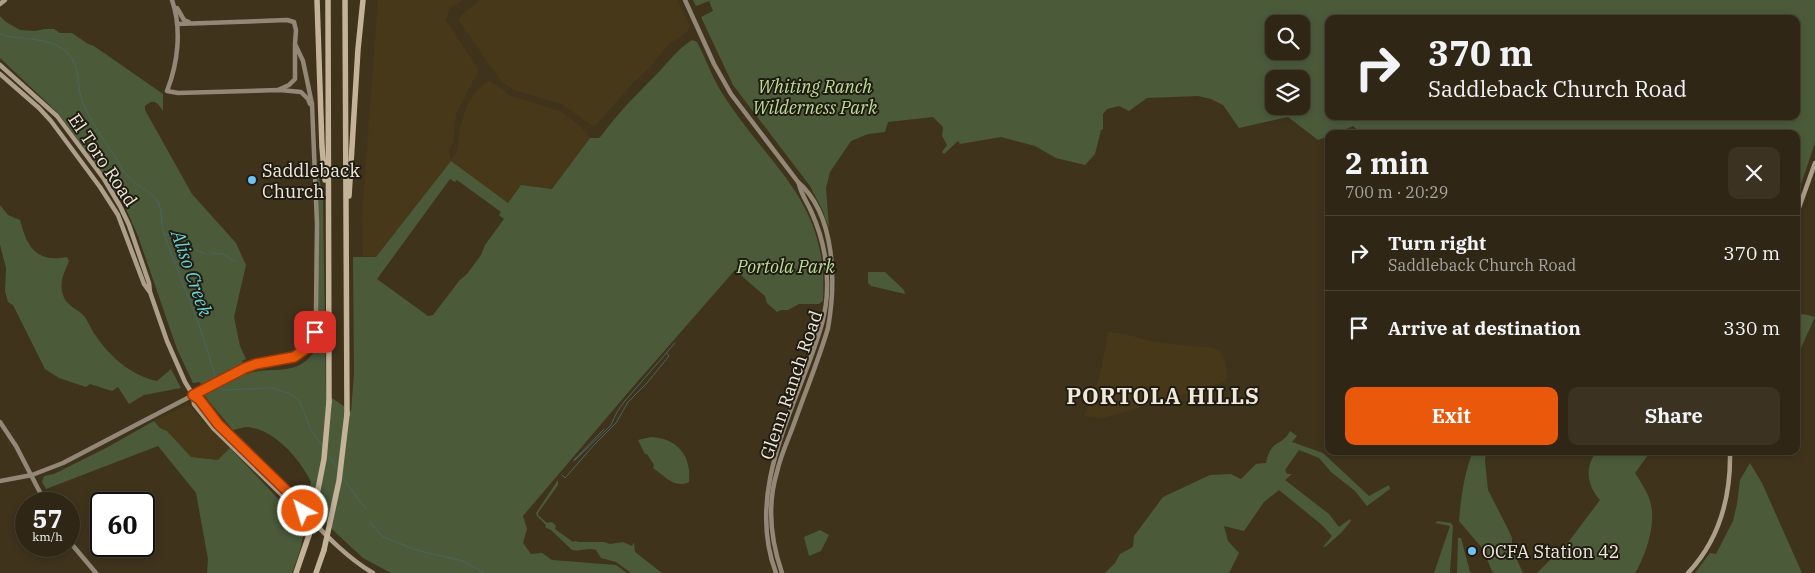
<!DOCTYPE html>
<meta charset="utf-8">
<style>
:root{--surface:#2f2615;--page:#3b3222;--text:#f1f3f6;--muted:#a7a5a0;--line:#4a4334;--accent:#ea580c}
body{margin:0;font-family:"IBM Plex Serif",serif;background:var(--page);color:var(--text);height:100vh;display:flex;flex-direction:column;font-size:19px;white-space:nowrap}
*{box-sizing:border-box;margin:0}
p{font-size:16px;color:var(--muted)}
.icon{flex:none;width:28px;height:28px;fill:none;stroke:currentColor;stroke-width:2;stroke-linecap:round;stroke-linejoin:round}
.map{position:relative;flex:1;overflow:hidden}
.sheet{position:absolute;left:1325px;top:130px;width:475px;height:325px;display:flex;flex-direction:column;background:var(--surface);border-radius:10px;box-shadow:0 2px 8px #0003,0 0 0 1px var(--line)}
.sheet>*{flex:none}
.top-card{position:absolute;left:1325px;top:15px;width:475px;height:105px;border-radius:10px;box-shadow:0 2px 8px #0003,0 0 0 1px var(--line);background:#2f2615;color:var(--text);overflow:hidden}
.tools{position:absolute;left:1265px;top:15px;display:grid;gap:10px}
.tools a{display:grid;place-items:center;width:45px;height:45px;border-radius:10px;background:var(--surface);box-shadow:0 2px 8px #0003,0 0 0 1px var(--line);font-size:25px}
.speed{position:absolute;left:15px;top:492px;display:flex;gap:10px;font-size:25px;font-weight:700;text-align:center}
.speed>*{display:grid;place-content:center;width:65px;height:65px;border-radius:50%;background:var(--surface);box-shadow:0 2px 8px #0003,0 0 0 1px var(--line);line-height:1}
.speed small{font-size:12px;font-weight:400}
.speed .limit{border:2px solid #111;border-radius:8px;background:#fff;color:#111}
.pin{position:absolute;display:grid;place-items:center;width:42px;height:42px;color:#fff;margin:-21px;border-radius:10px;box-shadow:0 2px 8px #0006}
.me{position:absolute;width:55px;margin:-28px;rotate:321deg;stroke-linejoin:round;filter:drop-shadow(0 0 4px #0008)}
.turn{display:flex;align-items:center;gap:18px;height:105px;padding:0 20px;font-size:22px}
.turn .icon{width:65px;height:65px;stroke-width:2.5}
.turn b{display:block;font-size:35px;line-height:42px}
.round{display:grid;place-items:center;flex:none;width:52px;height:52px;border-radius:10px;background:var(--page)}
.headline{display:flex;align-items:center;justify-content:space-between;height:85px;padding:0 20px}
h1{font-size:30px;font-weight:700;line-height:38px}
.cta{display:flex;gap:10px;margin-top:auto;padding:10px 20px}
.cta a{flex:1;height:58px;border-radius:10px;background:var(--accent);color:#fff;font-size:20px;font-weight:700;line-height:58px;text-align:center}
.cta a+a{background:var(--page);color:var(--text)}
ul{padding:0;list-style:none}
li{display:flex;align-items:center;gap:15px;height:75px;padding:0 20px;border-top:1px solid var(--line)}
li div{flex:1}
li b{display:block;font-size:19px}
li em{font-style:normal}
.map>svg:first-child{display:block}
</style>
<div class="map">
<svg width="1815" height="573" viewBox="0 0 1815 573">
<rect width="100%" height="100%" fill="#3f331c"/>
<g fill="#48381a">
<path d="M378,0H463L450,8L446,20L478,69V72L456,113L453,142L449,151L451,160L457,150L460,127L468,103L476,91L488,81L492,82L511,96L560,111L580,126L590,138L552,189L521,185L508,203L451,161L376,257L363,256L362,215Z"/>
<path d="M480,0H677L690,26L688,31L667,46L651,66L631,85L594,127L562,104L514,90L501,81L459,21L461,15Z"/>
<path d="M1108,332L1125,334L1154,342L1214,348L1223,354L1228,377L1221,383L1104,418L1084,416L1099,379Z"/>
<path d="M186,405L190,406L210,429L230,448L219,460L191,457L167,431L160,428L154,421Z"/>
</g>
<g fill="#4b5b3a" fill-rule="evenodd">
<path d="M693,0H1815V143L1796,199V134H1362L1353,126L1335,134H1329V136L1318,140L1288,117L1239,128L1223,105L1211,99L1198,96L1147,98L1129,111L1119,106L1107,109L1103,114V129L1101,130L1095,154L1085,165L1056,158L1035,146L1001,137L960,144L958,141L944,154L942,152L947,145L942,136L943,127L933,117L888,122L885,132L868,134L851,141L830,172L826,188L829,228L822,209L810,186L733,85L701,17L713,11L709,1L696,6ZM1329,19H1796V116H1329ZM1274,24H1301V51H1274ZM1274,79H1301V106H1274Z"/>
<path d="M0,16L6,22L20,30L35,31L45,29H54L60,33H72L88,44L94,46L163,94V111C157,102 154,98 145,106V110L192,194L236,243L246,265L234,317L240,346L246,359L242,361L247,374C262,368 279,372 295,367C305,364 312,355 318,347V170L323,200L326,394L351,411L354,374L353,257H376L451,161L508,203L521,185L552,189L590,138H599L602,135C617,114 635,96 654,77C667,64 676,50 692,40L697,42C706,59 712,77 722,93C770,169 829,200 823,301L819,304H799L788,310H781L777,312L767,303L765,296L735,270L631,389L523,516L527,529L523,543L531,554L542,553L552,560L616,565L627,573H391L363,558L336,533L301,497L309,489L311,482C300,459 275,430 248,427C243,427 238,429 233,430L211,404L205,396L200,382L193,383L177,349L138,236L123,202L58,113L0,58ZM450,179L455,182L457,180L501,212L499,215L504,219L485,245L481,255L467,274L459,281L433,315L428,316L377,279Z"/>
<path d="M0,205L8,215L20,220C27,247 36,263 67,257L69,261C64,274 59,281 63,295C66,306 77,308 84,316C89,322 91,330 96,336C110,357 132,376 157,381L171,369L181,388L144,395L129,404L118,387L112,391L90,384L86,387L59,378L45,369L13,305L8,302L5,291L6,268L0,245Z"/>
<path d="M868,272H885L904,290L905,294L871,286L868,283Z"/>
<path d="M1803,314L1815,317L1796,359V316Z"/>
<path d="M154,421L160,428L167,431L191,457L218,460L230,448L305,527L300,551L292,573H207L208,559L196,493L158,446L46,489L42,482L44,476L54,474L104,449Z"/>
<path d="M1290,431L1297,436L1292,442L1323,453L1369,496L1389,485L1390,489L1367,506L1355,491L1331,472L1319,458L1299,450L1285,470L1287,474H1292L1285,480L1329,514L1339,527L1350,519L1351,521L1341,533L1325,547H1323L1332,536L1322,525L1279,490L1264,502L1244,531L1224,526L1228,541L1239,553L1229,573H1105L1115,563L1120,554L1133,547L1134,536L1163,497L1210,475L1231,474L1241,479L1256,464L1266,463C1271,438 1281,448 1290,431Z"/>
<path d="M651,437C677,438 692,456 689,482C674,489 665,476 653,468L654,465L647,454H645L638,440Z"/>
<path d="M1473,451H1486L1485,461L1488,490L1508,529L1512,538V549L1523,573H1493L1482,548L1459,521C1461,497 1464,474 1473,451Z"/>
<path d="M1597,451H1651L1635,473C1640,481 1647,491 1650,501C1657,522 1646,555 1635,573H1537L1570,540L1600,500C1587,486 1584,467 1597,451Z"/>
<path d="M1750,463L1762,483L1802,573H1695L1710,553L1716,554L1733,521L1737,504L1740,480Z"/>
<path d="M558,480V485L538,513V515L547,523L552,522L556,526L555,529L573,542L575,541L579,542H604L610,544L623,542L632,546L634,542L635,552L662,573H631L616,562L601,558L596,550C588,547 580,552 572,550L551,530L545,527L546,525L537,516L536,513Z"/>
<path d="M1438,521L1451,523L1453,526L1450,573H1434L1450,526L1435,523Z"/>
<path d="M820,530L829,535L821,551L809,556L804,537Z"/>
<path d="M1458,538H1461L1470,572L1472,573H1457Z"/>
</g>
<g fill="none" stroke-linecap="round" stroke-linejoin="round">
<g stroke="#4a6360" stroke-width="1">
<path d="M0,34C20,41 44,36 63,49C84,65 74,87 85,108C93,125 105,141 115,157C120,164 124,173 130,179C140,187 152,192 159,204C162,211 161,225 164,234L199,325L217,381"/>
<path d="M165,234L174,236L189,247L206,254"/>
<path d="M211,253L224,254L235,262"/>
<path d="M219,385L223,390L272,388L291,394L300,402L311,430L323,447"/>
<path d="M326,452L338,469"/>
<path d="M574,460L604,429"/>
<path d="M574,461L611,425L617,412L624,402L675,343"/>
<path d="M562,475L565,478L594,445L616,423L628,402L647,383L669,356L667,353"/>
<path d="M342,477L366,509"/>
<path d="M370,522L382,536L416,550L463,561L484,573"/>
</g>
<g stroke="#938877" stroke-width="4.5">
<path d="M172,0C182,29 178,63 167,91L178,93L280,90L301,92L308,99L310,104"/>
<path d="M685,0L714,64L731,94L798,182C836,215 836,283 828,328C819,359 806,390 795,421C789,438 781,454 777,472C767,505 771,541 782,573"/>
<path d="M177,8L184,20L189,22"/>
<path d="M278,90L289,85L295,79V45"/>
<path d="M0,422L16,446L46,504"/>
<path d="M0,481L32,475L63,463L245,368L294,357L302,352L311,342L315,332L316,310L317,224L312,104L303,61L295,44L296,30L294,22L287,20L177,24"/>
<path d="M69,541L96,573"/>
<path d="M776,573C749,502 783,431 808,365C817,340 827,315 827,289C828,262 822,235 811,211C807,202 801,194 799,184"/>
</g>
<g stroke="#ad9f89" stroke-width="4.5">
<path d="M0,4L5,0"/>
<path d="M0,65L57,116L104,179L120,206L129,225L149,283L150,292L167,341L185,382L193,395L194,404L214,429L287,500L293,501"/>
<path d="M0,74L39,108L51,121L100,187L118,215L144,284L149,291"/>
<path d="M1796,216L1815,163"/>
<path d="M193,395L199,399L229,435L291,495L293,501C318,526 342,555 373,573"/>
<path d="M1688,573C1720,539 1731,497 1730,451"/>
</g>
<g stroke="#c4b399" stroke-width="5.5">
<path d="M317,0L322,147L325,180"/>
<path d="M328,0L329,402"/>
<path d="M345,0L347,414"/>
<path d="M349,196L358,49L363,0"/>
<path d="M296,573L309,535"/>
<path d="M316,573L324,550"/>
</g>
<g stroke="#c4b399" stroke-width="5.5">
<path d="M309,535L324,459L329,402"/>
<path d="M324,550L339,481L347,414"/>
</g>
</g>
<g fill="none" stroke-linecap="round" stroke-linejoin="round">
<g stroke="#983908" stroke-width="12">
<path id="route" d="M303,511L293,500L291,495L218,424L199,399L193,395L245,368L256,364L294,357L307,348L315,332"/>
</g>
<use href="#route" stroke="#ea580c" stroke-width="9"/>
</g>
<g fill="#70c2f4" stroke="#211c12" stroke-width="2">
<circle cx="252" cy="180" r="5"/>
<circle cx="1472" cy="551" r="5"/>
</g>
<g text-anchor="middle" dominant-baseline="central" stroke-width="4" stroke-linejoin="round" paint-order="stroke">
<g font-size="18" font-style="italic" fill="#bbdd97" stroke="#211c12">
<text x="815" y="86">Whiting Ranch<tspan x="815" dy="21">Wilderness Park</tspan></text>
<text x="786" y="266">Portola Park</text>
</g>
<g font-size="18" fill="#f0e8da" stroke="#211c12">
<text transform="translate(103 160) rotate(56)">El Toro Road</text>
<text transform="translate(791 385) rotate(-71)">Glenn Ranch Road</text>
</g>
<g font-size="18" fill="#f0e8da" stroke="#211c12" text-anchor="start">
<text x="262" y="170">Saddleback<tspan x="262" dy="21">Church</tspan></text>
<text x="1482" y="551">OCFA Station 42</text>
</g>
<g font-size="19" font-style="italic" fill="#67d3d7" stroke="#211c12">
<text transform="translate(192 273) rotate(71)">Aliso Creek</text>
</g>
<g font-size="22" font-weight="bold" letter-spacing="1" fill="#f0e8da" stroke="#211c12">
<text x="1163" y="395">PORTOLA HILLS</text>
</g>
</g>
</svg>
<div class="tools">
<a><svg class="icon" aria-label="search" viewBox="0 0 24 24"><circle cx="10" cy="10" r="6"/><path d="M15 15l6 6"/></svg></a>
<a><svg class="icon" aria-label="layers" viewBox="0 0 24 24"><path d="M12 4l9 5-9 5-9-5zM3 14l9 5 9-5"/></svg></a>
</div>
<div class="speed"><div>57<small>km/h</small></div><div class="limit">60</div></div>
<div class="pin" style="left:315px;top:332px;background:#d93025"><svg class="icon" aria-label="arrive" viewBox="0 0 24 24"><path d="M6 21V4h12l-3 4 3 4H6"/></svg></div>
<svg class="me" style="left:303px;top:511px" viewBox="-20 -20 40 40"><circle r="17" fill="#ea580c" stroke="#fff" stroke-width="3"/><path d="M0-11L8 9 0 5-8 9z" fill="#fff"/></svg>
<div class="top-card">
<div class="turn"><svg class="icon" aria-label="right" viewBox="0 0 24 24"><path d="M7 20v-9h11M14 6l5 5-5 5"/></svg><div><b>370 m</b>Saddleback Church Road</div></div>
</div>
<section class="sheet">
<div class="headline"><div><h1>2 min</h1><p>700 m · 20:29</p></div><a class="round"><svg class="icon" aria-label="close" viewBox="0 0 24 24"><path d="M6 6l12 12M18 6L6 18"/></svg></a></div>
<ul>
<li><svg class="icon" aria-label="right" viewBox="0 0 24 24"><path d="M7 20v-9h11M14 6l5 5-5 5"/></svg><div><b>Turn right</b><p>Saddleback Church Road</p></div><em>370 m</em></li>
<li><svg class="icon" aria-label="arrive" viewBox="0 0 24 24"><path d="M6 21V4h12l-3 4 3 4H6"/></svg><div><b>Arrive at destination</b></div><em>330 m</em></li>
</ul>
<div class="cta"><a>Exit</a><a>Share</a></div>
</section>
</div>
